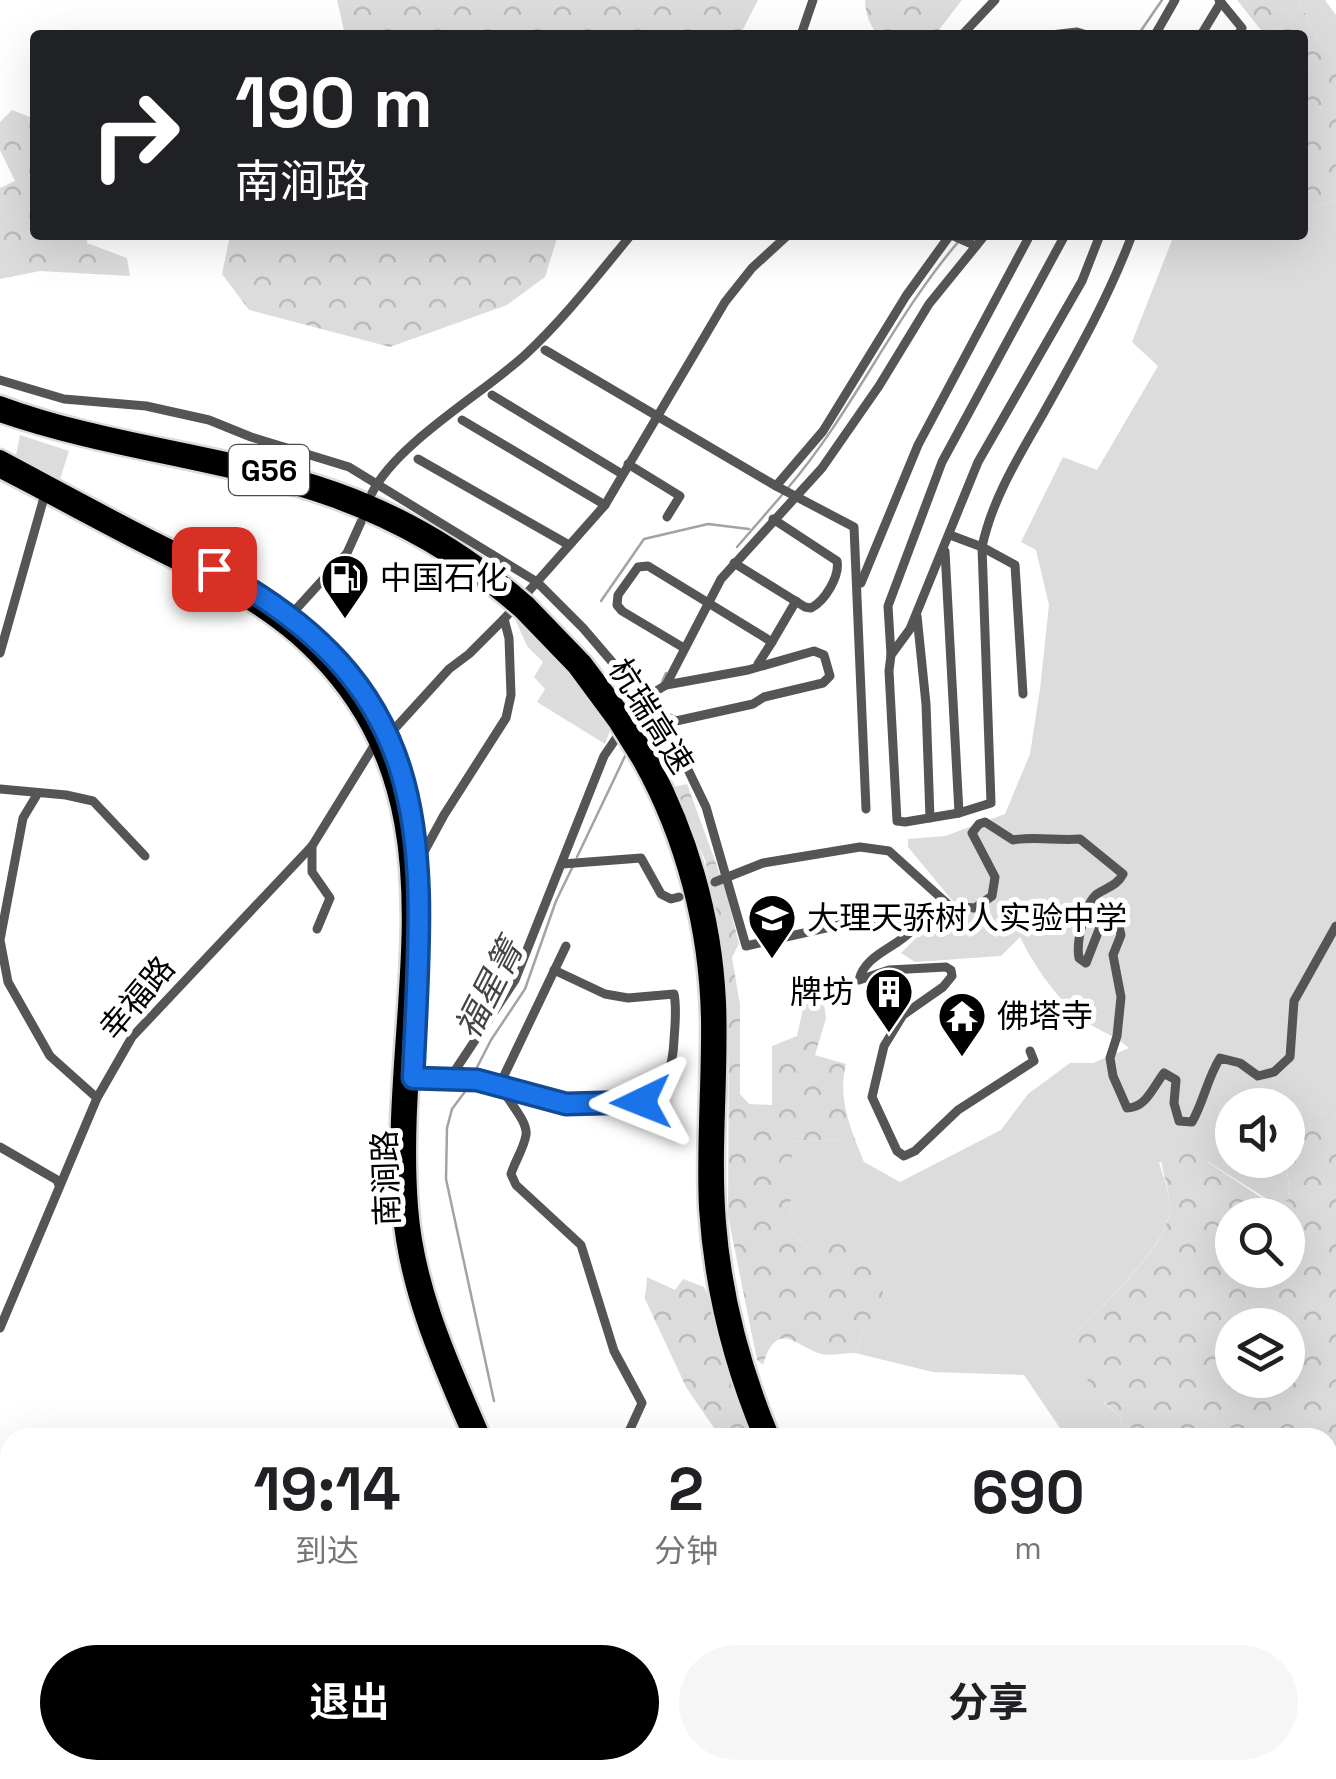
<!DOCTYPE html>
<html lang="zh">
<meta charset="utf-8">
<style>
:root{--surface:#fff;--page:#f6f6f6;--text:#202124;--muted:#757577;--accent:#000}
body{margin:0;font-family:"Space Grotesk","Noto Sans SC",sans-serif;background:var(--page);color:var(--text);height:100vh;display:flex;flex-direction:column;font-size:38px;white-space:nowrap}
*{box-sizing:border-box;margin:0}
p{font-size:32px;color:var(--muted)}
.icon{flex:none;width:55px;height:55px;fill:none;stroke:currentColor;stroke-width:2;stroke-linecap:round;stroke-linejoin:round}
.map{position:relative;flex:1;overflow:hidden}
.sheet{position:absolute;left:0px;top:1428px;width:1338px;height:352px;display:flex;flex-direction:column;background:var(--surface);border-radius:30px 30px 0 0;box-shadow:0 10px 40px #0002}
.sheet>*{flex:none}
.guide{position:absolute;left:30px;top:30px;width:1278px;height:210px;border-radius:10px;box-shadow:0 10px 40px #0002;background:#202124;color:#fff;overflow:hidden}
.fabs{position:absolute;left:1215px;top:1088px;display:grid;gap:20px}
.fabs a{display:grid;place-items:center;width:90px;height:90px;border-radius:50%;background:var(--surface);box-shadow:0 10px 40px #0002;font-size:50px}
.pin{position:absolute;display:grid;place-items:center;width:85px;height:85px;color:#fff;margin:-42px;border-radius:20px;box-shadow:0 5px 15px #0006}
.me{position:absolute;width:110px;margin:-55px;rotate:268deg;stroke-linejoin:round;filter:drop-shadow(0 0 8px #0008)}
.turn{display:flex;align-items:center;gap:35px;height:210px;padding:0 40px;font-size:45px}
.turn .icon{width:130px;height:130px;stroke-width:2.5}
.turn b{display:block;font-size:70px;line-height:85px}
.eta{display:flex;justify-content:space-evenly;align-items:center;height:170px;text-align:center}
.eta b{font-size:60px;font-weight:700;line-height:70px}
.action{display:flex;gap:20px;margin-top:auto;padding:20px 40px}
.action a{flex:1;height:115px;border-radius:60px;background:var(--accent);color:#fff;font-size:40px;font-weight:700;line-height:115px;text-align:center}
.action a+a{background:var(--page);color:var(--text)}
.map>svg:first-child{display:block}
</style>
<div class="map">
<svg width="1336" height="1779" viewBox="0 0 1336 1779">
<defs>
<pattern id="forest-crowns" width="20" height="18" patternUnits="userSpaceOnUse" patternTransform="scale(2.5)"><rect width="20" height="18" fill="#dcdcdc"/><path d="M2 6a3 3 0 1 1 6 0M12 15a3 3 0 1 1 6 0" fill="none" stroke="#bbb"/></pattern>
</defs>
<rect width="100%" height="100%" fill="#fff"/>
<g fill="#dcdcdc">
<path d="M1298,0H1325L1336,15V55L1322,47Z"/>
<path d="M1336,201V1120L1310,1108H1288V1105H1232V1160H1286L1290,1198L1280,1207L1208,1162H1159C1163,1176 1170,1193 1170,1207C1171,1243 1098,1310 1073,1336L1105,1404L1120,1416L1123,1437H1066L1024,1375L933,1372L855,1353L864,1326L886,1300L808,1247L790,1230L791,1142L841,1139L864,1162L900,1182L1001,1130L1028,1094L1070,1063H1093L1129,1048C1113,1034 1091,1028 1076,1014C1054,994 1033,964 1020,937L1001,956L915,962L901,953L927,927L965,916L908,847V839L945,836L1005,814L1030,754L1040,689L1049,605L1036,550L1021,542L1063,457L1097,470L1158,366L1132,342L1174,235H1302L1303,210Z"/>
<path d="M20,435L69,451L60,479L16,456Z"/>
<path d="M520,619L553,651L612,725L605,744L537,702L545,689L534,677L543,662L527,646L516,621Z"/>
</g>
<g fill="url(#forest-crowns)" fill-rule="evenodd">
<path d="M337,0H758L740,35H345Z"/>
<path d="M865,0H962L935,35H879C870,28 865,12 865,0Z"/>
<path d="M1237,0H1298L1322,47L1336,55V201L1303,210L1302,35H1265Z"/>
<path d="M12,110L35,119V235H88L87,243L127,258L130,276L40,271L0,279V188L15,181L0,150V122Z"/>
<path d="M230,235H558L545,277L507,305L390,347L249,310L222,274Z"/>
<path d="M687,784L726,891L739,944L732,957L740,1005V1094L749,1104L772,1105V1046L797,1036L807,990L823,997L826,1018L815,1055L846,1064C837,1098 851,1130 864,1162L841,1139L792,1142L790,1230L808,1247L843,1243L873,1268L886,1300L864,1326L855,1353C845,1353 831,1356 821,1354C798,1348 777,1317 763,1365L757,1360L728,1216L729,1017L721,939L705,860L673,787Z"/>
<path d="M1288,1108H1310L1336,1120V1456L1328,1458V1438L1123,1437L1120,1416C1090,1392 1081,1373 1073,1336C1098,1310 1171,1244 1170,1207C1170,1185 1158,1169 1162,1146H1183L1262,1198L1280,1207L1290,1197L1286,1160ZM1232,1215H1288V1270H1232ZM1288,1325V1380H1232V1325Z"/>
<path d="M647,1277L675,1290L683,1279L704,1287L718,1318L756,1437H726L714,1428L686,1387L645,1299Z"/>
<path d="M1008,1770H1294L1296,1779H1009Z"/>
</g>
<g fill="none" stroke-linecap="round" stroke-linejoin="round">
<g stroke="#a3a3a3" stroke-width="2.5">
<path d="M1138,35L1162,0"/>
<path d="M787,489C853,412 893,318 959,241"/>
<path d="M737,547L782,495"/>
<path d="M601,601L644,539L708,524L749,529"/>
<path d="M662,682L666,673"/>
<path d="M640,726L647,711"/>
<path d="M577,857L627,752"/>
<path d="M472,1077L491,1040L525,989L556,901L574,864"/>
<path d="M470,1085L452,1109L447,1128L446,1179L494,1401"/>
</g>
<g stroke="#dbdbdb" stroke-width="19">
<g id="highway">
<path d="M0,403C108,443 227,451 336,489C401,512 462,548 515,592"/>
<path d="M0,415C109,453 227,462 335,501C398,524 456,557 507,600"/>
<path d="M0,457C49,483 98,510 147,535C201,562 257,588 303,628C488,790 395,999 411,1207C417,1289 452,1363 484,1438"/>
<path d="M0,471C49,496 98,523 147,548C199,574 252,599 296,637C477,797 381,1010 400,1215C407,1294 440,1366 471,1438"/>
<path d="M528,603L584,661L623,713"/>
<path d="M520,611L575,668L615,722"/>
<path d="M648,754C690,829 715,916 719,1002C722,1076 713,1149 719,1223C725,1298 744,1369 773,1438"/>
<path d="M640,762C683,839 706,929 708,1018C709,1081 703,1145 706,1208C711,1288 730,1364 761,1438"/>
<path d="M621,1770L627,1779"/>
<path d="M636,1770L642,1779"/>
<path d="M916,1770L920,1779"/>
<path d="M929,1770L933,1779"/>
</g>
</g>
<g stroke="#555" stroke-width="9">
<path d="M1219,0L1242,28L1238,35"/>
<path d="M801,35L813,0"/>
<path d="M962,35L995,0"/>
<path d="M1051,35L1077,32L1087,35"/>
<path d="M1155,35L1175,0"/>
<path d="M1201,35L1221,2"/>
<path d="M951,235L976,246"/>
<path d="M545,350L776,486L854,527L866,809"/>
<path d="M0,380L64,399L146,406L209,420L251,437L349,467L537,582L583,628L667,726L706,807L746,946L866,919L912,922L913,929C897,948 865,954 859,980L889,970L946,967L951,970L952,976L943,987L903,1015L884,1046L872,1097L897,1151L904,1156L915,1151L958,1110L1034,1061L1030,1051"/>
<path d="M492,395L622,474"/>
<path d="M462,420L605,505"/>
<path d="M418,459L569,545"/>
<path d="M628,464L680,496L667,517"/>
<path d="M776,486L823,431L906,296L950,235"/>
<path d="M372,493C397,443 481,395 525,355C564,319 597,276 631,235"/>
<path d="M950,535L982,547L991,803L959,813L905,822L897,821L889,671L891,655L910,629L978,462L1082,281L1100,235"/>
<path d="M945,551L959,813"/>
<path d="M734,563L805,607L811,608C825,601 840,576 837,561L773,519"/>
<path d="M861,583L918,445L1030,235"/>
<path d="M917,616L926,704L930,818"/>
<path d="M289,617L347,553L361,522"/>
<path d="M772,642L796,601"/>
<path d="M684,648L622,611L617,605L618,595L638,567L648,566L772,642L758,664"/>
<path d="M0,653L45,494"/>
<path d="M891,655L888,606L942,462L1065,235"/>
<path d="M1023,694L1015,565L982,547C992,499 1019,456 1043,414C1077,353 1107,301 1132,235"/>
<path d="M662,715L676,721L753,704L764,697L823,683L830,676L824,655L814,651L748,670L666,685"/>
<path d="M388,736L449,669L469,654L504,619L605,505L725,302L752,268L788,235"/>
<path d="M0,789L66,795L93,801L145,856"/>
<path d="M38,793L23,818L0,940L8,982L50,1056L97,1098"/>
<path d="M312,846V872L330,898L317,929"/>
<path d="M419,861L444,815L506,718L511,695L509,638L504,619"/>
<path d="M562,864L641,858L661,894L671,899L679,897"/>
<path d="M715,882L763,863L860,847L889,851L950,906L975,908L992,896L995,877L972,833L979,824L985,822L1013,840C1036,836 1056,841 1080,839L1123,874C1117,886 1107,887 1097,894C1084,905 1076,943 1079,958L1086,963L1104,917L1110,914L1117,918L1121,935L1113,955L1121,997L1117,1036L1110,1058L1113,1076L1127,1108C1146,1108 1153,1087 1164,1073L1176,1080L1174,1103L1179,1121L1192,1122C1204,1101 1207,1079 1220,1058L1240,1063L1258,1076L1274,1072L1290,1057L1294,1001L1336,926"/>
<path d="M413,1078H450L515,980L604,756L643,699L666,685L721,579L822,468L879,386L929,304L985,235"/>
<path d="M450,1078L500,1084L566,946"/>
<path d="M500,1084C506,1100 528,1120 526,1135C524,1148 515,1161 511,1174L516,1185L581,1245L614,1351L642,1403L626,1438"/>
<path d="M500,1084C532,1097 613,1116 645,1100C668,1088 673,1063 674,1040C675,1025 677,1008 674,994L628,998L605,994L554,970"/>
<path d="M0,1147L57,1180L59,1185"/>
<path d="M0,1328L97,1098L132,1037L312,846L375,744"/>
<path d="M1328,1508L1336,1510"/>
<path d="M1328,1546L1336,1553"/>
<path d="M1328,1625L1336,1621"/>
<path d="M1328,1628L1336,1639"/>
<path d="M0,1763L10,1738"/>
<path d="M954,1770L957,1776L967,1779"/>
<path d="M1001,1770L1003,1779"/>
<path d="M1291,1770L1299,1779"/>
<path d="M73,1779L79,1770"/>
<path d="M837,1779L839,1770"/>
</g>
<use href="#highway" stroke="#000" stroke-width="14"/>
<g stroke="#dbdbdb" stroke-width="19" stroke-linecap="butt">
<g id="highway-bridge">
<path d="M515,592L528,603"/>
<path d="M507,600L520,611"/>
<path d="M623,713L648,754"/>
<path d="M615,722L640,762"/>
</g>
</g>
<use href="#highway-bridge" stroke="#000" stroke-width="14"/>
</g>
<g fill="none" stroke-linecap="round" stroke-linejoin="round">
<g stroke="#114b97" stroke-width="25">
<path id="route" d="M214,569C447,693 423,850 413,1078L477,1080L566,1104L641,1102"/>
</g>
<use href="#route" stroke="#1a73e8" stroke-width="18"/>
</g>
<defs>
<g id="fuel-pin" transform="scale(2.5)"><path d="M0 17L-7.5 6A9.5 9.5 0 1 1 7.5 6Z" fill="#000" stroke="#fff"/><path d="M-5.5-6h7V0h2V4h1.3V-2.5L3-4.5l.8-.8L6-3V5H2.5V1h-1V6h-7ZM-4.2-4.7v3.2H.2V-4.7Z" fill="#fff"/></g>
<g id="school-pin" transform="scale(2.5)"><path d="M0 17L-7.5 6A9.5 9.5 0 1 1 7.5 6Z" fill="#000" stroke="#fff"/><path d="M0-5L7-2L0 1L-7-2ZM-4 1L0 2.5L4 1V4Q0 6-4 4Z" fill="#fff"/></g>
<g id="building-pin" transform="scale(2.5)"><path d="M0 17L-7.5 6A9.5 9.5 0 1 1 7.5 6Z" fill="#000" stroke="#fff"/><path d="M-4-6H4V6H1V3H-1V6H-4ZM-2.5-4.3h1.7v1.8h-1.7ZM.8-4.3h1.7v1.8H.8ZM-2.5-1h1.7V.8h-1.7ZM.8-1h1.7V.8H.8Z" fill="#fff"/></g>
<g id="temple-pin" transform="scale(2.5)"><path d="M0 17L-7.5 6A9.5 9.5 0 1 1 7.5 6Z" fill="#000" stroke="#fff"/><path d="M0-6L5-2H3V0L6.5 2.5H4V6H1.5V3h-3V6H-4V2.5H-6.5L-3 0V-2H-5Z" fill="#fff"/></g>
</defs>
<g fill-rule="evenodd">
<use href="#fuel-pin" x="345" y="578"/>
<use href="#school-pin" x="772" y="918"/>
<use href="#building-pin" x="889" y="992"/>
<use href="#temple-pin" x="962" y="1016"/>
</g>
<g text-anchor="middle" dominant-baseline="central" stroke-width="10" stroke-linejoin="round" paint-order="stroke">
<rect fill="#fff" stroke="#4c4c4c" stroke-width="2.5" x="229" y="445" width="80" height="50" rx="8"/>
<g font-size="30" font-weight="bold" fill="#000">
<text x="269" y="470">G56</text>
</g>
<g font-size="32" fill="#000" stroke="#fff" text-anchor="start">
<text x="380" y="578">中国石化</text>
<text x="807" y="918">大理天骄树人实验中学</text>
<text x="854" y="992" text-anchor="end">牌坊</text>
<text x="997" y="1016">佛塔寺</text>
</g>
<g font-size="32" fill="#000" stroke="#fff">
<text transform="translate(651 716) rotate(58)">杭瑞高速</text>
<text transform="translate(137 998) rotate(-50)">幸福路</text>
<text transform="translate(386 1178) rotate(-92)">南涧路</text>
</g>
<g font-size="35" font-style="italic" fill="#444" stroke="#fff">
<text transform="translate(489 989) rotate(-63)">福星箐</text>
</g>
</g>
</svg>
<div class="fabs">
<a><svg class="icon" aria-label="sound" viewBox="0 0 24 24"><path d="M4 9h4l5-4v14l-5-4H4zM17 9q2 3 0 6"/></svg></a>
<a><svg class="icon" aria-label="search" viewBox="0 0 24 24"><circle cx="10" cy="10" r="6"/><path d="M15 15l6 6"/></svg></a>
<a><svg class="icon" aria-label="layers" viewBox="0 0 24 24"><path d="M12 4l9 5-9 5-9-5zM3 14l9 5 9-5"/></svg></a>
</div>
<div class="pin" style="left:214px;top:569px;background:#d93025"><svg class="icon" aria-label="arrive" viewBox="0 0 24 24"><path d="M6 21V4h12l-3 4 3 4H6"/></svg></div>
<svg class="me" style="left:641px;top:1102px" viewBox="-20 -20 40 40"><path d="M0-17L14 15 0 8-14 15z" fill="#1a73e8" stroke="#fff" stroke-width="4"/></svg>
<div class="guide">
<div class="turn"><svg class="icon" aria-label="right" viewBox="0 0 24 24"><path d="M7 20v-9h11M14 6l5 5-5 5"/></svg><div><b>190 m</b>南涧路</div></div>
</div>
<section class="sheet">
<div class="eta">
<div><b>19:14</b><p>到达</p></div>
<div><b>2</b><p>分钟</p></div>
<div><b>690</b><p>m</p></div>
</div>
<div class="action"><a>退出</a><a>分享</a></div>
</section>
</div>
